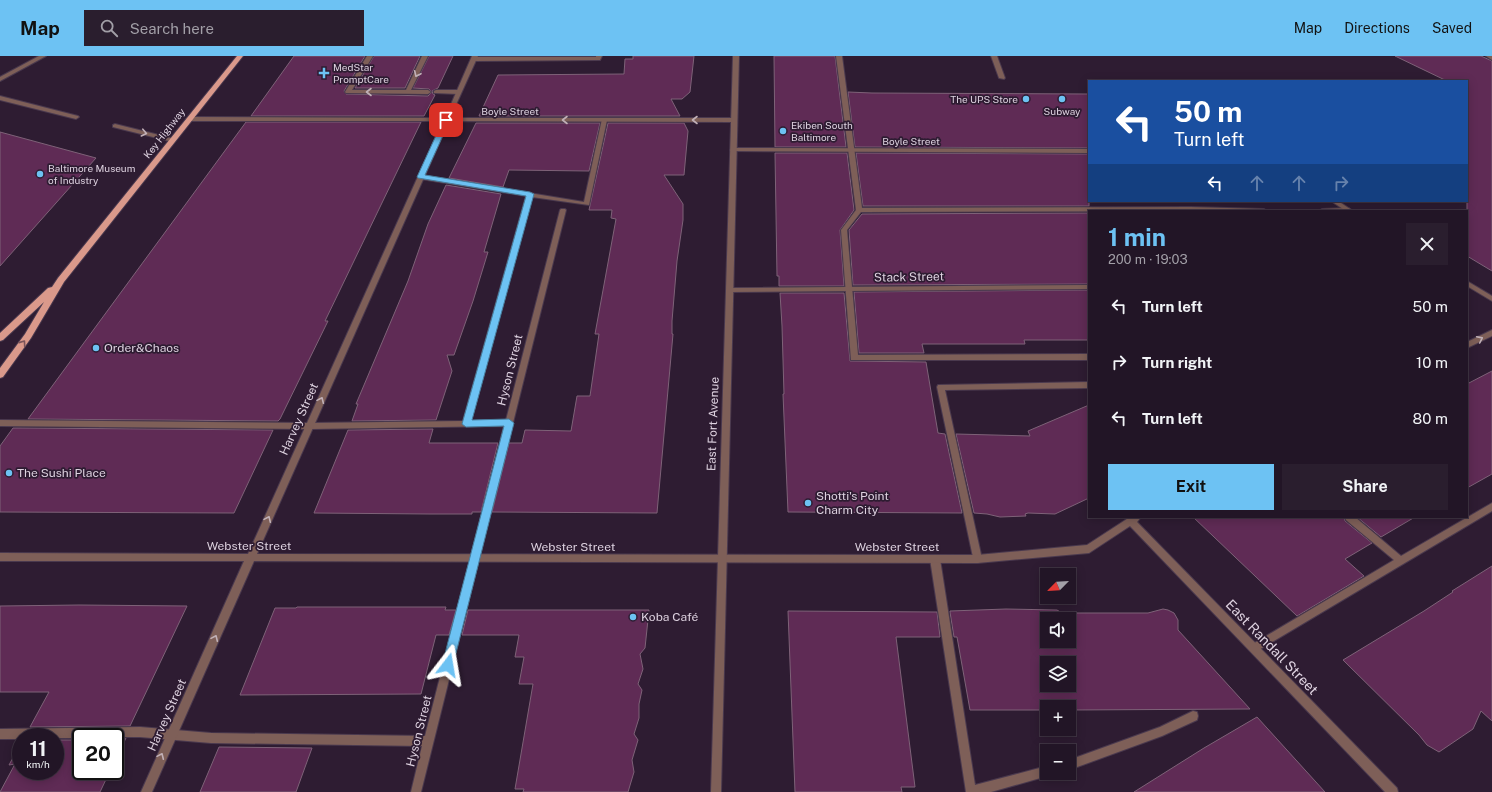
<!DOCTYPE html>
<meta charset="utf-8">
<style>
:root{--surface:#221526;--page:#2a1e2e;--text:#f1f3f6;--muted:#a29fa7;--line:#3f3443;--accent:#6dc2f3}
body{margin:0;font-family:"Public Sans",sans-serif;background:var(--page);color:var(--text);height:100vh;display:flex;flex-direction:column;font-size:15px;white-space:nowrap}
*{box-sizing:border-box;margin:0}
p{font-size:13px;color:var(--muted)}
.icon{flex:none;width:22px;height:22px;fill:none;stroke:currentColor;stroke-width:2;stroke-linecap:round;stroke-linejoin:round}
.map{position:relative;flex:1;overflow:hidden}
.drawer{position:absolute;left:1088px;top:154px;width:380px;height:308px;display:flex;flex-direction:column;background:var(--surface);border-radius:0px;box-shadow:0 2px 10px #0003,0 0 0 1px var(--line)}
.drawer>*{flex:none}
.hud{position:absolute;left:1088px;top:24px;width:380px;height:122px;border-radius:0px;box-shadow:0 2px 10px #0003,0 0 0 1px var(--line);background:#1a4fa0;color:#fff;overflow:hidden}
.needle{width:26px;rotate:246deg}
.tools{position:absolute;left:1040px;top:512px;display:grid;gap:8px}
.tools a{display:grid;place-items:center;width:36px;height:36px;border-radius:0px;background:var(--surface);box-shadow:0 2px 10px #0003,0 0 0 1px var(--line);font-size:20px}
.speed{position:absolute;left:12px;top:672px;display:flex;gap:8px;font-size:20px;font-weight:700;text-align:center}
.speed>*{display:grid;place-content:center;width:52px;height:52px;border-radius:50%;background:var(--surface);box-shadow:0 2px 10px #0003,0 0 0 1px var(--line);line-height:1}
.speed small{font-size:10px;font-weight:400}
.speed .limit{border:2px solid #111;border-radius:6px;background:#fff;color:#111}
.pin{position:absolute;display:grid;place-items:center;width:34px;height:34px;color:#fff;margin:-17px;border-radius:8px;box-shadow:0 2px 6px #0006}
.me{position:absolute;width:44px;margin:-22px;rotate:14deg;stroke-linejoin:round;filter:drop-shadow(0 0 3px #0008)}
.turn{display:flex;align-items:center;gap:14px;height:84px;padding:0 20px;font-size:18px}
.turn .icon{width:52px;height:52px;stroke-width:2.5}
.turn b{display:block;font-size:28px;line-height:34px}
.lanes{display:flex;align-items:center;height:38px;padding:0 20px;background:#0003;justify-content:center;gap:20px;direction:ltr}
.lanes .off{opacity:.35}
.round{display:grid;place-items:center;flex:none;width:42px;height:42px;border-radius:0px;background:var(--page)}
.headline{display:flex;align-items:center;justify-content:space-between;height:68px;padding:0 20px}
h1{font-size:24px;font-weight:700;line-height:30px;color:var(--accent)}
.cta{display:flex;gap:8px;margin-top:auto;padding:8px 20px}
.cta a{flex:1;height:46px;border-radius:0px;background:var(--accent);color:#111;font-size:16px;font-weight:700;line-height:46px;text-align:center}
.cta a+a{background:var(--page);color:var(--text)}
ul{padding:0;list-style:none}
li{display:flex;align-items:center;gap:12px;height:56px;padding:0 20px}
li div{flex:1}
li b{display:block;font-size:15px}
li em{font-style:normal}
header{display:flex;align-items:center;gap:24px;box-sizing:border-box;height:56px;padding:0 20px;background:var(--accent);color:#111}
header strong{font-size:19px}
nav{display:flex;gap:22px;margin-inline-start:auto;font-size:14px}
.search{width:280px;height:36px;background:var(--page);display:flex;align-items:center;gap:10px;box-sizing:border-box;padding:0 14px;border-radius:0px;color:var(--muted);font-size:15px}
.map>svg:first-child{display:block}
</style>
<header>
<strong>Map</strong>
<div class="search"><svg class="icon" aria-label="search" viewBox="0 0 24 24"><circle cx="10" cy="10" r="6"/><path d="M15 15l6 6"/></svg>Search here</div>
<nav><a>Map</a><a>Directions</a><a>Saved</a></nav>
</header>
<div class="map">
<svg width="1492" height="736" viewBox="0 0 1492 736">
<rect width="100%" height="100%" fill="#2e1c32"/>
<g fill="#5f2b55" stroke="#7e6278" fill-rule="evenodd">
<path d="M294,0H365L344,35L346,38L428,40L432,36L429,33L413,32L429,0H453L438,32L432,35L433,38L435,39L424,60H251Z"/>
<path d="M374,0H420L405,32H355Z"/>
<path d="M633,0H694L690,36L682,43H671L680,60H479L498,19L624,18L625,3H633Z"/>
<path d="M774,0H835L846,91H775Z"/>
<path d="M1395,0H1481L1492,5V215L1467,200V25H1447Z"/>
<path d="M848,36L872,37L1089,38V92L855,91Z"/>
<path d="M246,66H421L325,265H328L280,363L278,365L28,363Z"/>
<path d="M476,67H600L589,115L509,114L503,131L449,122Z"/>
<path d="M608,67H684L688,75L684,119H664L683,148V164L677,205L672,265V278H673L657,457L492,456L509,387H522L525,374L571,375L577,340H590L599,278H595L616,163L611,162L612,154H589Z"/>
<path d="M0,76L96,102L0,210Z"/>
<path d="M775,97H847L854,154L840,174L844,230H779V220H777Z"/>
<path d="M856,97L1089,98V150H863Z"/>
<path d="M446,129L501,138L484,196H488L473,245L454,299H447L452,315L436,364L352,365L358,348H356L408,225L428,168Z"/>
<path d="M1089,157V228L853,229L849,174L862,158Z"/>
<path d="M1089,234V284H1024L1025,288H922L924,297H859L854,236Z"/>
<path d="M780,237H844L850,305L926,306L938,377L945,378L962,457L788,456L783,338H784L782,270Z"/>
<path d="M1492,315V418L1467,432V328Z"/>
<path d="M1089,349V442L1055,458L1028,457L1025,458L1026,460L1000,461L987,458L974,457L956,378L1030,380L1028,375Z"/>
<path d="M13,372H21L273,374L234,457L0,456V390Z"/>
<path d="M433,373L429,387H498L481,456H472V458H429L314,457L348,374Z"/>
<path d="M1193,461H1344L1345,465L1372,487L1345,503L1364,520L1297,560Z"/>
<path d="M1357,461H1415L1381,481Z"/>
<path d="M1492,510V665L1481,655L1473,673L1439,696L1427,689L1419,679L1343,604L1424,555L1453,536L1452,535Z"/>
<path d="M0,550L79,549L187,550L130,670L30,671L49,636H0Z"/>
<path d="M297,551H446L445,554H456L449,579H436L421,638L240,639L275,552H296Z"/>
<path d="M1006,553L1057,554L1062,557H1148L1163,553L1168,554L1174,557L1178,564V574L1250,653L1069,654V651H1047V654H970L957,581H954L950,556V555ZM1047,563H1069V585H1047ZM1047,607H1069V629H1047Z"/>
<path d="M468,554H649L645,592L640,598L643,613L638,628L642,634L639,648V662L634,678L638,684L632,704L634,716L628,736H523L524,733H515L533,628H519L524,601H515L519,579H462Z"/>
<path d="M788,555L937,556L940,581H896L915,731H901L902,736H795Z"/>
<path d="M1257,661L1325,736H1134L1204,692Z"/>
<path d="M115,682H126L115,705Z"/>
<path d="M55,684H81V715H110L100,736H0L15,708L9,709L21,687V715H55Z"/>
<path d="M219,691L312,692L296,736H200Z"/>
</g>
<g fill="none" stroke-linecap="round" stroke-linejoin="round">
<g stroke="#4a394e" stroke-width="2">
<g id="service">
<path d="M39,0H46L0,25V21Z"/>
<path d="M367,0H373L352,34H406L422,0H428L411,34H428L431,36L428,38L346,37L345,36Z"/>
<path d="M596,0H602L600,4L474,5L471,3L474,1H596Z"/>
<path d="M836,0H842L862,152L1191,151L1264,153L1267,155L861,156L847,174L858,299L1089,298V304H851L841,174L856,154Z"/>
<path d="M991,0H997L1005,22L1004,23L999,22Z"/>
<path d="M1486,0H1492V4Z"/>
<path d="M436,34H458L461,36L458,38L434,37V35Z"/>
<path d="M0,40L78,60L79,61L76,63L0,44Z"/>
<path d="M602,63L607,64L589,149L532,141L471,365L506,364L560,154L561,153H565L566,154L421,736H411L422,690L211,687L140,681H81V682H55V681H21V683H0V673L140,671L211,677L425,680L504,370L310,373L0,370V364L310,367L463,365L526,140L421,123L418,121L421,119L584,146Z"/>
<path d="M115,68L175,83L176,84L173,86L113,71V69Z"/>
<path d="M1348,152L1350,153V155H1319L1322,153Z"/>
<path d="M1089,326V332L945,334L982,503L980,506L977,507L974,506L937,331L938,329Z"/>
<path d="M1492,447V455L1257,595L1254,597L1251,595L1249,592L1251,589L1394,504L1346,464L1345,461H1355L1401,500Z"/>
<path d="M935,499L938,500L940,503L975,729L1047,710V717H1052L1051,719L991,736H966L930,503L932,500Z"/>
<path d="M1193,655L1197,656L1198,660L1197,664L1162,680L1069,714V704L1160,671Z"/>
</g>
</g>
<g stroke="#4a394e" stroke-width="2">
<g id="minor">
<path d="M472,0H478L450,62H734L737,64L734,66L449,65L257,498L977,499L1087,489L1130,461H1141L1137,466L1397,732L1398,736H1385L1130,470L1089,497L977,507L254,505L152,736H141L244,505H0V497L248,498L443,65H189L186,63L189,61L445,62Z"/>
<path d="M733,92L1089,93V97L731,95L730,94Z"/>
<path d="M1331,145H1338L1353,155H1346Z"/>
<path d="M1467,225L1492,240V245L1467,230Z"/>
<path d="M1089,229V233L730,236L727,234L730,232Z"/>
<path d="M1492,274V280L1467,292V286Z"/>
</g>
</g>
<g stroke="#4a394e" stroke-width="2">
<path id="tertiary" d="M733,0H739L721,736H711Z"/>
</g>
<g stroke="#4a394e" stroke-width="2">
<path id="primary" d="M237,0H243L64,226L31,282L3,321L0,322V312L25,278L44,246L3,284L0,285V277L48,232L52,231L58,222Z"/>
</g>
<use href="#service" fill="#7e5f58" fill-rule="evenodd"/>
<use href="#minor" fill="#7e5f58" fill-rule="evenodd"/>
<use href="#tertiary" fill="#7e5f58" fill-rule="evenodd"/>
<use href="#primary" fill="#da998b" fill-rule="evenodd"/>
</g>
<defs><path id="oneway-chevron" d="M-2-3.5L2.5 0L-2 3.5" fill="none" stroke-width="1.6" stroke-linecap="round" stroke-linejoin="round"/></defs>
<g stroke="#c1b0b7">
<use href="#oneway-chevron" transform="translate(417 18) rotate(115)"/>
<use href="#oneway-chevron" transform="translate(369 36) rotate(180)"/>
<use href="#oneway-chevron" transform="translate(565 64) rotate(-180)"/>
<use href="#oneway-chevron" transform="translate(695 64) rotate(-180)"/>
<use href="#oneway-chevron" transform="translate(144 77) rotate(13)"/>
<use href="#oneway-chevron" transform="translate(1480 283) rotate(-26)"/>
<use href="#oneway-chevron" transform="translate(321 344) rotate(-66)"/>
<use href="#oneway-chevron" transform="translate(268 463) rotate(-66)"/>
<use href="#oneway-chevron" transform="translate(215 582) rotate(-66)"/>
<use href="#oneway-chevron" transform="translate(161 700) rotate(-66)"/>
</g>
<use stroke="#7b545a" href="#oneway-chevron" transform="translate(23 287) rotate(-55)"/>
<path fill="#6dc2f3" stroke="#477e9e" d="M444,62L450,64L425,119L530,136L534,138L472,364L509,363L514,367L453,609L452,613L448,614L444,613L442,609L504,370L466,371L462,368L526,140L418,122L417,121Z"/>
<g fill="#6dc2f3" stroke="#2e1c32" stroke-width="1.5">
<path d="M322 11h4v4h4v4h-4v4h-4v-4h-4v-4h4z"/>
<circle cx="1026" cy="43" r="4"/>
<circle cx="1062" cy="43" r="4"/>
<circle cx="783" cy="75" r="4"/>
<circle cx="40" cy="118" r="4"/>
<circle cx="96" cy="292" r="4"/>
<circle cx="9" cy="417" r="4"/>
<circle cx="808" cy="447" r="4"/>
<circle cx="633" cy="561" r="4"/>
</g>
<g text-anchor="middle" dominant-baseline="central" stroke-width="3.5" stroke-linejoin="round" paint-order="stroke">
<g font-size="10" fill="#ded2e0" stroke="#2e1c32" text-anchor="start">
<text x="333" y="11">MedStar<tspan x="333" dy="12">PromptCare</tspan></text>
<text x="1018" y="43" text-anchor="end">The UPS Store</text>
<text x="1062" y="55" text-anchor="middle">Subway</text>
<text x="791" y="69">Ekiben South<tspan x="791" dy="12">Baltimore</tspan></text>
<text x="48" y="112">Baltimore Museum<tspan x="48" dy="12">of Industry</tspan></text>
</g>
<g font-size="10" fill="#ded2e0" stroke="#2e1c32">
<text x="510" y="55">Boyle Street</text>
<text transform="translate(164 77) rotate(-52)">Key Highway</text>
<text x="911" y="85">Boyle Street</text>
</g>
<g font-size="12" fill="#ded2e0" stroke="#2e1c32">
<text transform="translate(909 221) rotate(-1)">Stack Street</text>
<text transform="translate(510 314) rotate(-76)">Hyson Street</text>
<text transform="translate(299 363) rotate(-66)">Harvey Street</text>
<text transform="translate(713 368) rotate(-88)">East Fort Avenue</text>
<text x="249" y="490">Webster Street</text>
<text x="573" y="491">Webster Street</text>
<text x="897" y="491">Webster Street</text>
<text transform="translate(167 659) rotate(-66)">Harvey Street</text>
<text transform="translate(419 675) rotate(-76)">Hyson Street</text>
</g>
<g font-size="12" fill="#ded2e0" stroke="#2e1c32" text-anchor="start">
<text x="104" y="292">Order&amp;Chaos</text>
<text x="17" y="417">The Sushi Place</text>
<text x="816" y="440">Shotti's Point<tspan x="816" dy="14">Charm City</tspan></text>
<text x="641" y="561">Koba Café</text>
</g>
<g font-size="14" fill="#ded2e0" stroke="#2e1c32">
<text transform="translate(1272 591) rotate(46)">East Randall Street</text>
</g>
</g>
</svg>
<div class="tools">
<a><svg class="needle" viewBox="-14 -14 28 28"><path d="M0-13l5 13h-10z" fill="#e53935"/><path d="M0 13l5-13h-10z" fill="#a29fa7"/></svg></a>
<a><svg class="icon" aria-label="sound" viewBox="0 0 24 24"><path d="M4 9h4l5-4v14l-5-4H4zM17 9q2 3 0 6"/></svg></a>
<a><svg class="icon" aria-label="layers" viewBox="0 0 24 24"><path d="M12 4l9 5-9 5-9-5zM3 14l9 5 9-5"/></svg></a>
<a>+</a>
<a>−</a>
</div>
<div class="speed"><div>11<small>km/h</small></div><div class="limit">20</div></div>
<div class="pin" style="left:446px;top:64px;background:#d93025"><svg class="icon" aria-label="arrive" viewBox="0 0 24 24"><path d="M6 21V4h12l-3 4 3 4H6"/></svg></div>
<svg class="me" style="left:448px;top:609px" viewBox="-20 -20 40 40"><path d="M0-17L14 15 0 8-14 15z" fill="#6dc2f3" stroke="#fff" stroke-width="4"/></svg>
<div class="hud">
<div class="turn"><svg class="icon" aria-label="left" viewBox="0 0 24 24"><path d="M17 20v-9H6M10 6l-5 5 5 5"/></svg><div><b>50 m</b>Turn left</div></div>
<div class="lanes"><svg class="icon" aria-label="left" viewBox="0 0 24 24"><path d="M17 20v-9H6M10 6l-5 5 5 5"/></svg><svg class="icon off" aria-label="ahead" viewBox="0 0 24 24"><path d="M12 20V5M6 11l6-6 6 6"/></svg><svg class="icon off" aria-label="ahead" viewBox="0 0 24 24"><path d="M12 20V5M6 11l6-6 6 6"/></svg><svg class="icon off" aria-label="right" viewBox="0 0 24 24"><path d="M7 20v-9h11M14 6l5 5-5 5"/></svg></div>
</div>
<section class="drawer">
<div class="headline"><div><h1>1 min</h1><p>200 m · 19:03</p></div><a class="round"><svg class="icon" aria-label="close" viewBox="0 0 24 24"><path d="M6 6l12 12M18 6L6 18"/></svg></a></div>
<ul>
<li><svg class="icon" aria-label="left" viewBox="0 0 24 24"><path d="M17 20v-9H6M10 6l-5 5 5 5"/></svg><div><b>Turn left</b></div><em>50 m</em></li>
<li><svg class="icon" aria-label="right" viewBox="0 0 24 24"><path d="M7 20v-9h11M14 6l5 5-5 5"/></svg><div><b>Turn right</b></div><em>10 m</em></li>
<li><svg class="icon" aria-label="left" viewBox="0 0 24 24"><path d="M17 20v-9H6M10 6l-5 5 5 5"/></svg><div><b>Turn left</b></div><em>80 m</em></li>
</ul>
<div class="cta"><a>Exit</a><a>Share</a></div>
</section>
</div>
